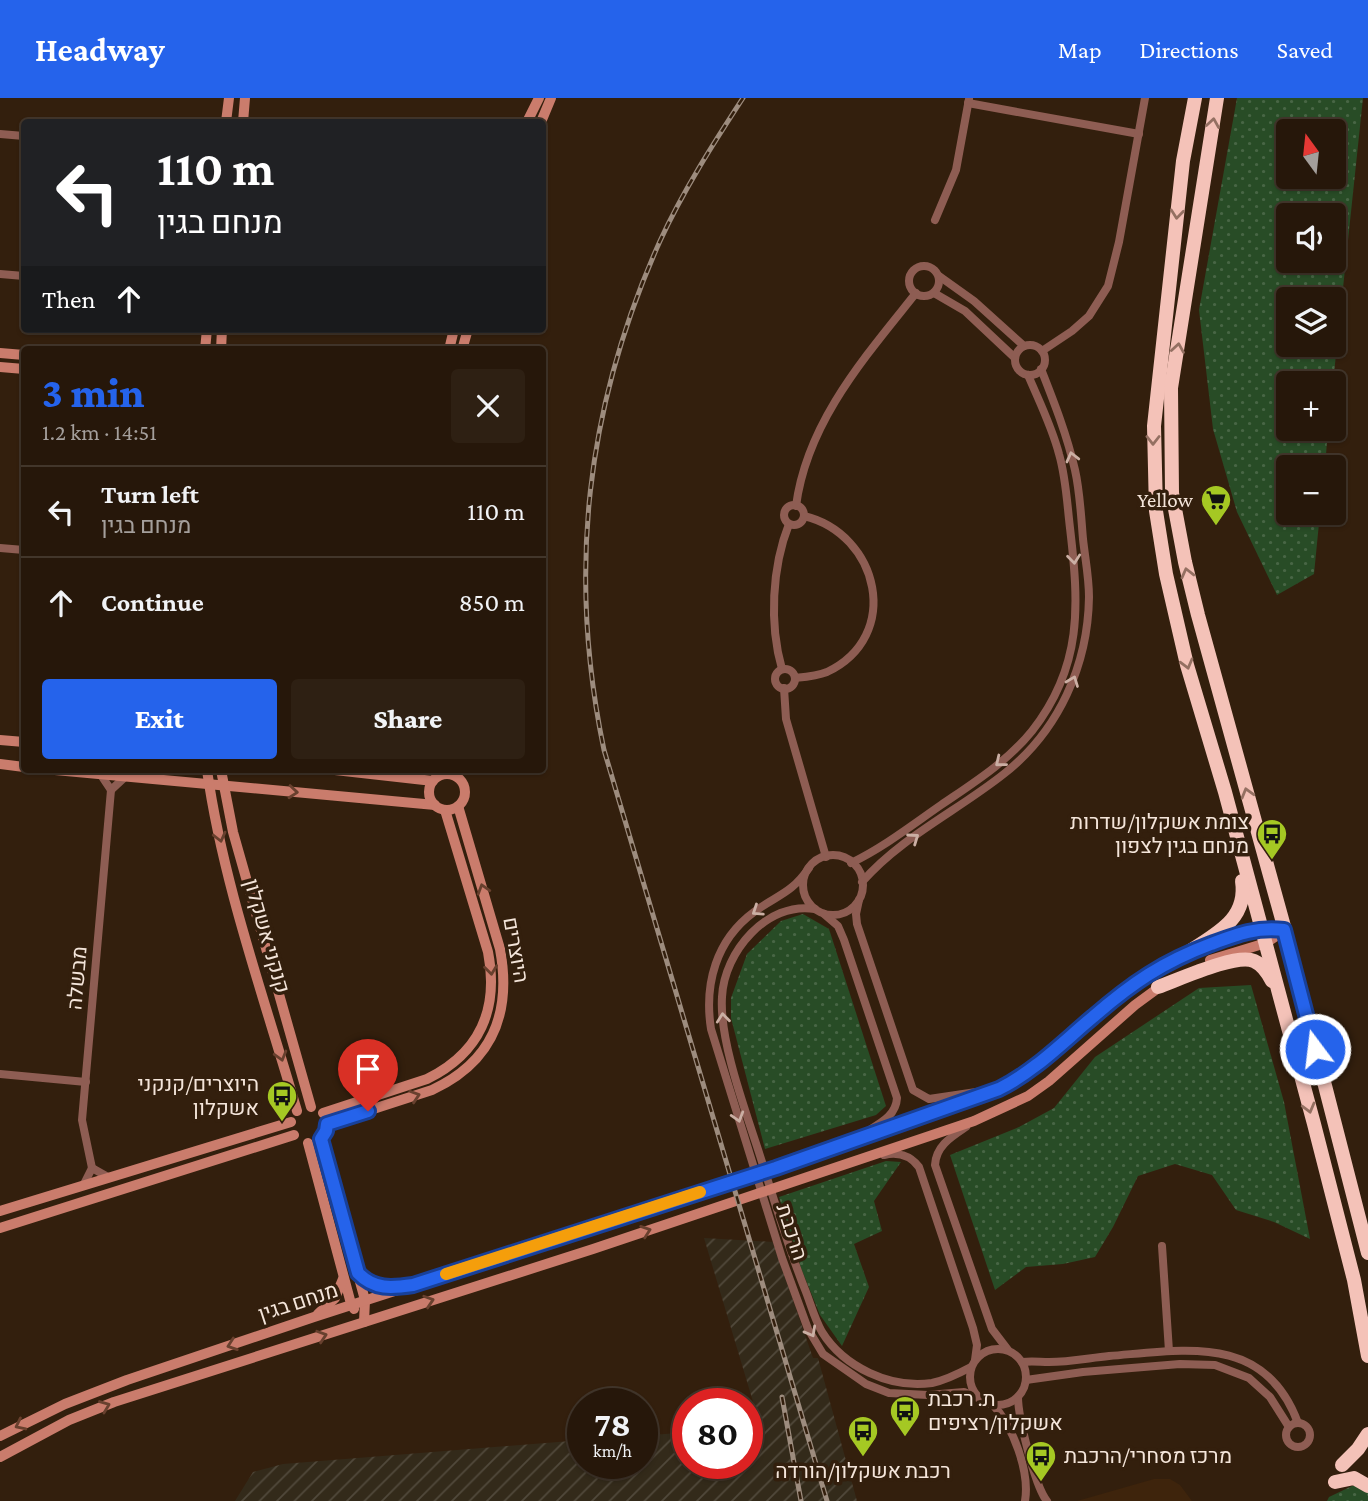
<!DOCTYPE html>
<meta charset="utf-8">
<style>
:root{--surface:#26170a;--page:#2e2013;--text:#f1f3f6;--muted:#a49f9c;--line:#42362b;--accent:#2563eb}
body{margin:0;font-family:"Crimson Pro",Heebo,serif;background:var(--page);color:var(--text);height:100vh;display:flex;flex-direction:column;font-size:26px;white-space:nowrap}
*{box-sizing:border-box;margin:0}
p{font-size:23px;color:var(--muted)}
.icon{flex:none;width:38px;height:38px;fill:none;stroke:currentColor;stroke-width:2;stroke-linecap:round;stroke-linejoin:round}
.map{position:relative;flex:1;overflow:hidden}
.sheet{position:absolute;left:21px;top:248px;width:525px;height:427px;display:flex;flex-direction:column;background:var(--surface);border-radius:7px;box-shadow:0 2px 5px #0004,0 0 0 2px var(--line)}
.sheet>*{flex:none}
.guide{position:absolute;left:21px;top:21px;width:525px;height:214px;border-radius:7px;box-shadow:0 2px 5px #0004,0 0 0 2px var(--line);background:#202124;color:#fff;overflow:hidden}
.needle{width:46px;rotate:345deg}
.fabs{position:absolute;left:1276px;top:21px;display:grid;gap:14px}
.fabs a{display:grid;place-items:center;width:70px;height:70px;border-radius:7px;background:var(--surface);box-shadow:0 2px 5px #0004,0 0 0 2px var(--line);font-size:35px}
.speed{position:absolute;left:567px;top:1290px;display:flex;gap:14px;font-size:35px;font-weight:700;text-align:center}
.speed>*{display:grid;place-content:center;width:91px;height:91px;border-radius:50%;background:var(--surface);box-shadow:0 2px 5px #0004,0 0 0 2px var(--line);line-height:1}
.speed small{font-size:18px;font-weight:400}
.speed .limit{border:10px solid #d22;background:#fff;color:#111}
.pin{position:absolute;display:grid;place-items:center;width:60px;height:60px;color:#fff;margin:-72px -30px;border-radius:50% 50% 50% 0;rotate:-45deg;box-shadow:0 0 7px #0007}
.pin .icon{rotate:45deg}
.me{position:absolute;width:77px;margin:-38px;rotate:345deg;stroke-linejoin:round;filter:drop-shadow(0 0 5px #0008)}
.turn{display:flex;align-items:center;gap:24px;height:147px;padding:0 21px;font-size:32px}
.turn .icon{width:91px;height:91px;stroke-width:2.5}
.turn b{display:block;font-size:49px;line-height:60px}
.then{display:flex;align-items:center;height:66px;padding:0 21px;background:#0003;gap:14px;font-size:26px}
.round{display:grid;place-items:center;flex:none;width:74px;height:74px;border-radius:7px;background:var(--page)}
.headline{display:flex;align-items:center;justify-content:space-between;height:119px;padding:0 21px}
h1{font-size:42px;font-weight:800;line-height:52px;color:var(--accent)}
.cta{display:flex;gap:14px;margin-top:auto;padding:14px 21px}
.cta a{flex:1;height:80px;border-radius:7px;background:var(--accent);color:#fff;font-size:28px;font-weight:800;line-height:80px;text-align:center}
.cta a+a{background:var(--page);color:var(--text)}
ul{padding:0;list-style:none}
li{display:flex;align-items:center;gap:21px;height:91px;padding:0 21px;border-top:2px solid var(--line)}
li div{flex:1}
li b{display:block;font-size:26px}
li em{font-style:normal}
header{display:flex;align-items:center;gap:42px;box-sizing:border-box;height:98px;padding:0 35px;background:var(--accent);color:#fff}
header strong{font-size:33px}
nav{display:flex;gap:38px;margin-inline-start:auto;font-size:24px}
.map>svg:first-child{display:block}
</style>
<header>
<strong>Headway</strong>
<nav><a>Map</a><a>Directions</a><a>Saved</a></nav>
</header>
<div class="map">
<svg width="1368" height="1403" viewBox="0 0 1368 1403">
<defs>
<pattern id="industrial-furrows" width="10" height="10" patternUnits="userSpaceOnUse" patternTransform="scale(1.75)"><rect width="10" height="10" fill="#332a1a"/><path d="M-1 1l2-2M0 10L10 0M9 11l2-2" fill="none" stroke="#51493b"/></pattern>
<pattern id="grass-dots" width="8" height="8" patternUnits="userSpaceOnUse" patternTransform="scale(1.75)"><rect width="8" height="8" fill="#284c26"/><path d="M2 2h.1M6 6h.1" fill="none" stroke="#486645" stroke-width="1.8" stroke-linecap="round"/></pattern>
</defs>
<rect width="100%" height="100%" fill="#331f0d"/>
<path fill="#3e240c" d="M1154,1381H1170L1180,1387L1192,1403H1077Z"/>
<path fill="url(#industrial-furrows)" d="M704,1140L773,1144L813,1260H818L857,1403H235L253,1374L283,1366L583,1342V1365H642V1338L688,1334V1365H747V1329L760,1327Z"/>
<g fill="url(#grass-dots)" fill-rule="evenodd">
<path d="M1237,0H1363L1333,285H1288V331H1328L1325,369H1288V415H1320L1314,476L1277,497L1237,414L1213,331L1199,212ZM1288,33H1334V79H1288ZM1288,117H1334V163H1288ZM1288,201H1334V247H1288Z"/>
<path d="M803,816L829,831L886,1008L876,1017L765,1051L731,920V900L747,856L781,823Z"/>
<path d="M1251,887L1284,1004L1310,1141L1274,1124L1236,1112L1212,1077L1175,1066L1138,1078L1113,1129L1095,1159L1063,1166L1026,1169L995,1192L950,1057L1019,1029L1054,1010L1095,959L1199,890Z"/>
<path d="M886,1063L901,1064L874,1103L882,1133L854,1146L869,1189L842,1248L820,1217L801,1170L779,1099Z"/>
<path d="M1352,1388H1358L1368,1394V1403H1327L1329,1399Z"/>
</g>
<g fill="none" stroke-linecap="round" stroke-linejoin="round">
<g stroke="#8e5d53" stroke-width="8">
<path d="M968,5L1139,36"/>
<path d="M0,36L24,38"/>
<path d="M935,122L956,72L969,1"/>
<circle cx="924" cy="183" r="15"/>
<path d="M0,176L24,178"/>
<path d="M939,178L974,203L1024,248"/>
<path d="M934,195L965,213L1015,260"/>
<circle cx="1030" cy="262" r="15"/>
<path d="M1042,253L1072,233L1089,218L1108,188L1119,144L1145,0"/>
<circle cx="794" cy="417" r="10"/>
<path d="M796,408C807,324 865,259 916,195"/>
<path d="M0,450L24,452"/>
<path d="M782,571C769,526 772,469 789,426"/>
<circle cx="785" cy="581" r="10"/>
<path d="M795,580C805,579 817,578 827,574C903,538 879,436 804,418"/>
<path d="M784,590L786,621L826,759"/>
<path d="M101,677L111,692L125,679"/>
<circle cx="833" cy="787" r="30"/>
<path d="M851,765C884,749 912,727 941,707C973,685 1007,664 1032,633C1083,568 1079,507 1070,430C1067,405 1066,380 1059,356C1052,329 1039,303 1028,277"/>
<path d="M809,770C791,796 777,797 754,814C716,842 704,886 711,931L782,1160L808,1231L823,1256L866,1286L889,1295L928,1297L964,1294L980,1301"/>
<path d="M862,784C901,739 959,712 1005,675C1059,632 1088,567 1089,499C1089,479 1085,460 1083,441C1081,418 1080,394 1075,372C1067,337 1054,304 1041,271"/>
<path d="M859,802L856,816L857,826L913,992L929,1001L983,993"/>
<path d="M815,811C767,803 724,854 722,899C719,945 748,1019 762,1064C776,1108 789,1152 806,1194C811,1207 815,1222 822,1234C844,1269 890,1291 932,1285C946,1282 958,1276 971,1269"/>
<path d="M824,816L838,828L844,842L897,1000C896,1019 878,1026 863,1036"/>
<path d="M0,976L86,984"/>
<path d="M966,1029C951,1039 936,1048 935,1067L992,1231L1008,1252"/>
<path d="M884,1057C897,1054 910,1057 919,1069L973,1230L977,1247L975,1262"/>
<path d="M92,1070L82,1022L111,692"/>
<path d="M84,1086L92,1070L108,1079"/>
<path d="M1162,1148L1169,1253"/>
<circle cx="998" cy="1279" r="28"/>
<path d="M1022,1264C1032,1263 1040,1264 1049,1264C1069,1264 1089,1260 1109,1258C1185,1252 1265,1235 1298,1325"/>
<path d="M1026,1282L1083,1274L1180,1266L1215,1267L1249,1280L1270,1299L1289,1329"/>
<path d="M1018,1299C1018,1318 1035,1389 1047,1403"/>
<path d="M993,1307C1013,1328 1030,1374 1025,1403"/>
<circle cx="1298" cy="1337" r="12"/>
</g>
<g stroke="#ca7c6c" stroke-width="10">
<path d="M226,24L229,0"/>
<path d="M243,24L245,0"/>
<path d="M527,24L539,0"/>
<path d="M541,24L551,0"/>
<path d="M205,252L207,231"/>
<path d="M221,252L222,231"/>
<path d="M449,252L454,231"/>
<path d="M462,252L468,231"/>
<path d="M0,255L24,257"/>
<path d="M0,269L24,271"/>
<path d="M0,642L24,644"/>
<path d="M0,666L24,669"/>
<path d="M55,672L435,707"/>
<path d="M207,672C223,786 265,902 297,1013"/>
<path d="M221,672L233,734L311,1009"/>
<path d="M335,672L433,683"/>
<circle cx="447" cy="694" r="18"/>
<path d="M1206,848L1262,830L1285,832"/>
<path d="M1210,862L1266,845L1285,832"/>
<path d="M323,1015L427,981C480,955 499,911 488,854L445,712"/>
<path d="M327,1026L432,992C492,964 512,916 500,851L458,708"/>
<path d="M321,1041L365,1202L364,1224"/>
<path d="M308,1045L350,1202L354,1211"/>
<path d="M0,1113L291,1024"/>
<path d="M0,1130L294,1037"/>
<path d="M358,1175L373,1187L396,1189"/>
<path d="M318,1216L335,1200L343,1181"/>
<path d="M0,1338L65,1306L127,1282L314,1219L776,1070L999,991C1069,955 1116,881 1191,853"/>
<path d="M0,1359L69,1322L114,1304L593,1151L974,1023L1028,998L1049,983L1135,907L1165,885"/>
</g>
<g stroke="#f4c2b8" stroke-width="14">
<path d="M1195,0L1183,63L1154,328L1156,413L1166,476L1187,567L1225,694L1314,1026L1354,1182L1368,1258"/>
<path d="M1217,0L1171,290L1172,395L1185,464L1198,517L1285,832L1368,1155"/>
<path d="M1187,855C1215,836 1248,822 1242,783"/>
<path d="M1158,889C1178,882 1236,855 1254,863C1263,867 1268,875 1272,883"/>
<path d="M1342,1367L1358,1351L1368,1336"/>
<path d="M1335,1384L1354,1380L1368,1388"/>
</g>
<g stroke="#9d8c7e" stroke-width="5">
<g id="rail">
<path d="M743,0C713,46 683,93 660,143C586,308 567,475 604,652L827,1403"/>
<path d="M782,1299L801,1403"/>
</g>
</g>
<use href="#rail" stroke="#331f0d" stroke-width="2.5" stroke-dasharray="8" stroke-linecap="butt"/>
</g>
<defs><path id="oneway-chevron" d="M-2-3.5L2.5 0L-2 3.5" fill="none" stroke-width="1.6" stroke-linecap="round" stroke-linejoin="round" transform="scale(1.75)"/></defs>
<g stroke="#947062">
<use href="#oneway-chevron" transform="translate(1213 25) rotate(-81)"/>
<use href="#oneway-chevron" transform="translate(1177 116) rotate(96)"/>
<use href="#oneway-chevron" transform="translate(1178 250) rotate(-81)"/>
<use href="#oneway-chevron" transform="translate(1153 342) rotate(90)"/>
<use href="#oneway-chevron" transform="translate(1187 475) rotate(-104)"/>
<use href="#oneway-chevron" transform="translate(1187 566) rotate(75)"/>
<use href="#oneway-chevron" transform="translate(1247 695) rotate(-106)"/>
<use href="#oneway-chevron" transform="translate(1309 1010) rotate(75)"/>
</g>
<g stroke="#cbafa4">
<use href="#oneway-chevron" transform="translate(1072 359) rotate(-104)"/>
<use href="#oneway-chevron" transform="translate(1074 461) rotate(84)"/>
<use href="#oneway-chevron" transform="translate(1073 583) rotate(-69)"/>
<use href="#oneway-chevron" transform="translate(1000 664) rotate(141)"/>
<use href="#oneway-chevron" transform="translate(914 740) rotate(-35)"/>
<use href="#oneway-chevron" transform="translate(757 813) rotate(146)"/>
<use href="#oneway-chevron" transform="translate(723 920) rotate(-96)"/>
<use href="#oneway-chevron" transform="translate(738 1019) rotate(73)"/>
<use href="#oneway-chevron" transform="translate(811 1234) rotate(61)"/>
</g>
<g stroke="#68402e">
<use href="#oneway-chevron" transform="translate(293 694) rotate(5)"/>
<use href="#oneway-chevron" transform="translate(220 739) rotate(76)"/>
<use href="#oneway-chevron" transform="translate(483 791) rotate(-107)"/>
<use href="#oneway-chevron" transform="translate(491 872) rotate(83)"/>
<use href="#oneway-chevron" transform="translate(281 958) rotate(74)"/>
<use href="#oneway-chevron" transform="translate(415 998) rotate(-18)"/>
<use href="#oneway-chevron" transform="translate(646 1133) rotate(-19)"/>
<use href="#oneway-chevron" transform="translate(429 1203) rotate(-18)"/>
<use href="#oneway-chevron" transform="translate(322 1238) rotate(-18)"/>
<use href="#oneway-chevron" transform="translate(232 1247) rotate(161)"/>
<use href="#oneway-chevron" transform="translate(105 1308) rotate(-21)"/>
<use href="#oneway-chevron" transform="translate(20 1327) rotate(154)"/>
</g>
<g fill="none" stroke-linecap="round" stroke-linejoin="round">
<g stroke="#184099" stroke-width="18">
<path id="route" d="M368,1013L327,1026L326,1033L321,1041L358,1175C374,1192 392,1190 413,1187L776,1070L999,991C1035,973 1063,944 1093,919C1132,885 1163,864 1211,846C1238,836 1256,829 1284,832L1315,951"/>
</g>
<use href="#route" stroke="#2563eb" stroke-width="12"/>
<path stroke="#f59e0b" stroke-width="12" d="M446,1176L700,1094"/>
</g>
<defs>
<g id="supermarket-pin" transform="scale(1.575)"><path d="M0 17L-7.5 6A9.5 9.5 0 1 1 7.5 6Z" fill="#a5c823" stroke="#331f0d"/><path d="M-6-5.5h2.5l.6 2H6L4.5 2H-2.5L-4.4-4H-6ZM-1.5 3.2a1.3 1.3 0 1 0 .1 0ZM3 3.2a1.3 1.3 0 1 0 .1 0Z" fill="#111"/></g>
<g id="bus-pin" transform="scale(1.575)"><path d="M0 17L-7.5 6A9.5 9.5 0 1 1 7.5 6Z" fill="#a5c823" stroke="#331f0d"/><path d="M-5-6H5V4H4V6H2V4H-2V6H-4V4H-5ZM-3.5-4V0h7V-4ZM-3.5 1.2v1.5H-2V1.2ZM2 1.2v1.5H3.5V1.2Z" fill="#111"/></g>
</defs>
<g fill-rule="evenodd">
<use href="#supermarket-pin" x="1216" y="402"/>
<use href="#bus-pin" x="1272" y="736"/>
<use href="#bus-pin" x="282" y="998"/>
<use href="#bus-pin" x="905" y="1313"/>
<use href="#bus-pin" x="863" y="1333"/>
<use href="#bus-pin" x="1041" y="1358"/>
</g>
<g text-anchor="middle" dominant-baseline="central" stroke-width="7" stroke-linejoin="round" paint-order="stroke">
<g font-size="21" fill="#f4e5da" stroke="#331f0d" text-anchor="end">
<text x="1193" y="402">Yellow</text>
<text x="1249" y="724">צומת אשקלון/שדרות<tspan x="1249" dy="24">מנחם בגין לצפון</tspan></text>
<text x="259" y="986">היוצרים/קנקני<tspan x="259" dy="24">אשקלון</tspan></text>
<text x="928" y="1301" text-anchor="start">ת. רכבת<tspan x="928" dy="24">אשקלון/רציפים</tspan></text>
<text x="1064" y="1358" text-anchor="start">מרכז מסחרי/הרכבת</text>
<text x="863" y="1373" text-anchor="middle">רכבת אשקלון/הורדה</text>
</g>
<g font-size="21" fill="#f4e5da" stroke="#331f0d">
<text transform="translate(267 838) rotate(74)">קנקני אשקלון</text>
<text transform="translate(516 852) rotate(80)">היוצרים</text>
<text transform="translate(77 880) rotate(-85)">מבשלה</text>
<text transform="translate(792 1134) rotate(72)">הרכבת</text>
<text transform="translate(298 1204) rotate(-18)">מנחם בגין</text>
</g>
</g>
</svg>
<div class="fabs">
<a><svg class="needle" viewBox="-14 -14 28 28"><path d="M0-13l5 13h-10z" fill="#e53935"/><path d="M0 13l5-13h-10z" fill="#a49f9c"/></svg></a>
<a><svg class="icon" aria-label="sound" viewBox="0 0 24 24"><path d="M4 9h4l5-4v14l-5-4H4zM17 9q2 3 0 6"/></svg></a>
<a><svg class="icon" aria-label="layers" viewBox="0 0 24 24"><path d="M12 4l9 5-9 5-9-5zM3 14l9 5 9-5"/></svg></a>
<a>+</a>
<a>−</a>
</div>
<div class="speed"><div>78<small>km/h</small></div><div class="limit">80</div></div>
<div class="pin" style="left:368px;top:1013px;background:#d93025"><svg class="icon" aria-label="arrive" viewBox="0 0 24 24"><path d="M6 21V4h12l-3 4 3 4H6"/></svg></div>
<svg class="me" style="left:1315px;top:951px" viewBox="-20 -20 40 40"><circle r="17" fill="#2563eb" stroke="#fff" stroke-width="3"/><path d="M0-11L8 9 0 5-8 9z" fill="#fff"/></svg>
<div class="guide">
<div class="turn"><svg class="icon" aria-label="left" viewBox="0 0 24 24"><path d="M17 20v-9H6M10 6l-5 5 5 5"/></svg><div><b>110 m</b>מנחם בגין</div></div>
<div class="then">Then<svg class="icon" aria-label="ahead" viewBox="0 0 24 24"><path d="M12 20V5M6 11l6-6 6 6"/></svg></div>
</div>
<section class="sheet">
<div class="headline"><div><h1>3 min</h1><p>1.2 km · 14:51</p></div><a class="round"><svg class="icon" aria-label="close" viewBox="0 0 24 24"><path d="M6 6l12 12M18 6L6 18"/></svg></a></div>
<ul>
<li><svg class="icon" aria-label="left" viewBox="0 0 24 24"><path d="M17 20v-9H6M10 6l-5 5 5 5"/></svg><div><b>Turn left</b><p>מנחם בגין</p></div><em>110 m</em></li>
<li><svg class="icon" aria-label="ahead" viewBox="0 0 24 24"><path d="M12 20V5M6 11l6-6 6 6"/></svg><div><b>Continue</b></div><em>850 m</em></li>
</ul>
<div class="cta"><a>Exit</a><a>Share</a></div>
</section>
</div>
